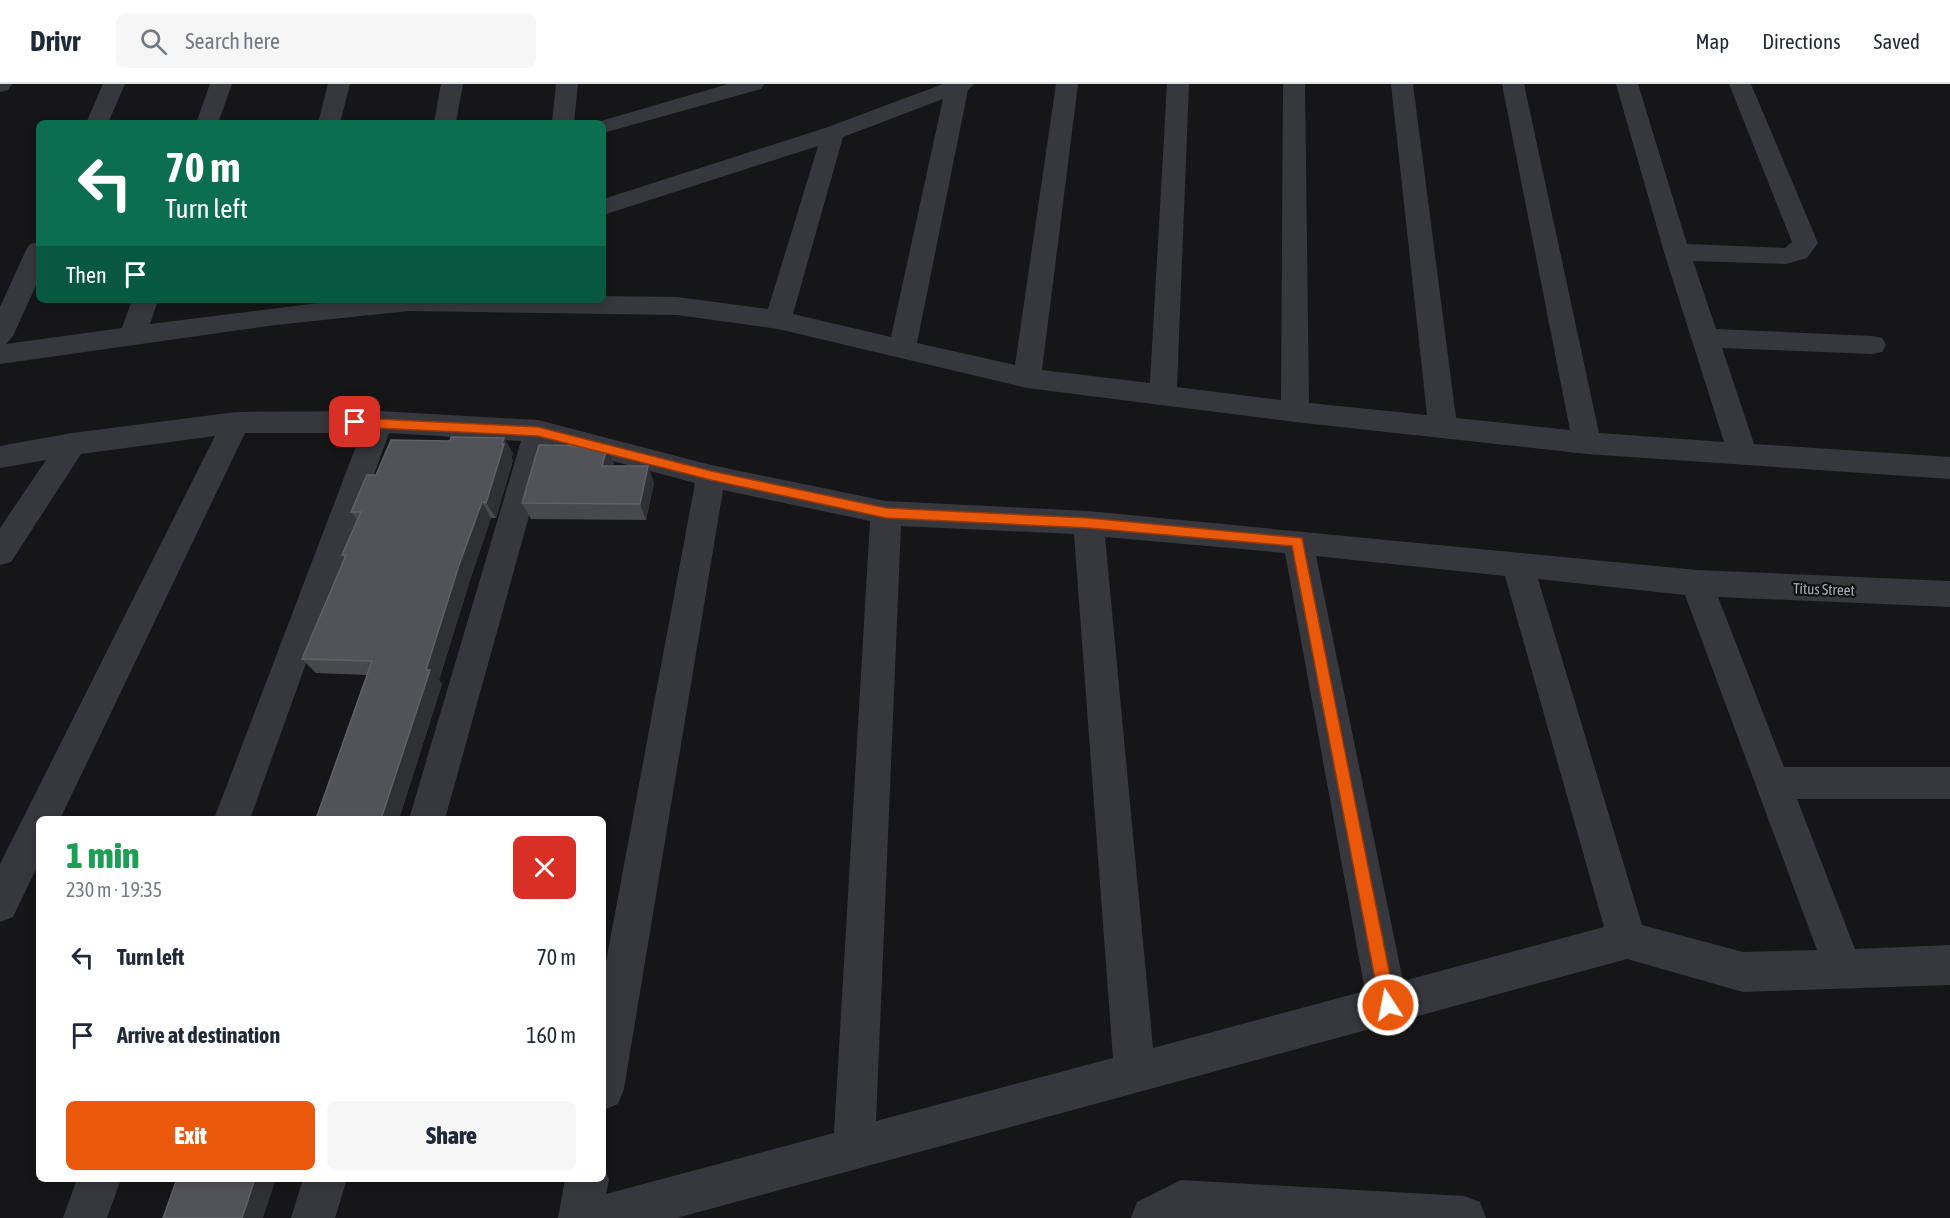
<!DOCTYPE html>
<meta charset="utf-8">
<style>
:root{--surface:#fff;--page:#f6f6f7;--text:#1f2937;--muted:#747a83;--line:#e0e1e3;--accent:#ea580c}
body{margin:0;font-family:"Asap Condensed",sans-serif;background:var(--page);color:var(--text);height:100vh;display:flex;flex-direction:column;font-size:22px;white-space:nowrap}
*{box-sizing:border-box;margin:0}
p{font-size:20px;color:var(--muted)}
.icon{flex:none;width:33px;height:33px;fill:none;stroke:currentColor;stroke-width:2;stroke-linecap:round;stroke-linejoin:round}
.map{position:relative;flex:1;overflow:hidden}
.details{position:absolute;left:36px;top:732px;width:570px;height:366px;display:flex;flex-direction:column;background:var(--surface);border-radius:9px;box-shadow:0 3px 9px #0003}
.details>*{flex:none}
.hud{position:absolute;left:36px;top:36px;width:570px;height:183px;border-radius:9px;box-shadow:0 3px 9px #0003;background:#0b6e4f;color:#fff;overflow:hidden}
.pin{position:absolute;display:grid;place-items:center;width:51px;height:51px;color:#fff;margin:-26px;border-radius:12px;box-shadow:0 3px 9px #0006}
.me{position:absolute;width:66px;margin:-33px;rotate:349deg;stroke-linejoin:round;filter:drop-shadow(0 0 4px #0008)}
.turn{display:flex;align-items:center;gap:21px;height:126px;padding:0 30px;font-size:27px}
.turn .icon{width:78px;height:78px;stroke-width:2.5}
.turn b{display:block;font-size:42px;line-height:51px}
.then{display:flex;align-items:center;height:57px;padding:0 30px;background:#0003;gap:12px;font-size:22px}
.round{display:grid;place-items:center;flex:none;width:63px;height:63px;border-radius:9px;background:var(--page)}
.headline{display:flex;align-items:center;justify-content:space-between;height:102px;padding:0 30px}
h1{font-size:36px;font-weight:800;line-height:45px;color:#1e9e55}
.action{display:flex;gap:12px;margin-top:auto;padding:12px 30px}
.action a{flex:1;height:69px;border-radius:9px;background:var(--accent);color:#fff;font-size:24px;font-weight:800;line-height:69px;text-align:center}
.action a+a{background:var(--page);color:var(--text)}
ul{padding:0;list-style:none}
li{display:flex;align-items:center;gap:18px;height:78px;padding:0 30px}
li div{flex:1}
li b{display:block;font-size:22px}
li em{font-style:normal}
header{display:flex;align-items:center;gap:36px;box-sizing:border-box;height:84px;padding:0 30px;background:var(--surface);border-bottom:2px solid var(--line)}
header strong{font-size:28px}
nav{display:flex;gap:33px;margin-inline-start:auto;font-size:21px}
.search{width:420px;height:54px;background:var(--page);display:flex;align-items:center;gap:15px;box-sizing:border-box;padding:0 21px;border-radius:9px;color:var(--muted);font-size:22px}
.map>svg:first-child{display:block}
</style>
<header>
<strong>Drivr</strong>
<div class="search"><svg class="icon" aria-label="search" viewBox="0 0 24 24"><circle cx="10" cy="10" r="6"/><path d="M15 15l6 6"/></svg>Search here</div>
<nav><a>Map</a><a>Directions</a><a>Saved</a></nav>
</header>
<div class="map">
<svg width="1950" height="1134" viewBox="0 0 1950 1134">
<rect width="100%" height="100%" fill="#161618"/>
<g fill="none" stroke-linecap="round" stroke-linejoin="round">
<g fill="#37383d" fill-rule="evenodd">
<path d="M0,0H12L8,6L0,8Z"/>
<path d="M103,0H125L108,39H86Z"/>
<path d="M210,0H232L218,39H196Z"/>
<path d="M328,0H350L340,39H318Z"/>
<path d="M441,0H463L456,39H434Z"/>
<path d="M556,0H578L574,39H552Z"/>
<path d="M728,0H764L761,5L603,49V39H594Z"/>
<path d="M943,0H974L968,6L917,259L1015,281L1056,0H1078L1042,286L1150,299L1167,0H1189L1177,303L1281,316L1283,0H1305L1309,319L1427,331L1391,0H1413L1456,334L1570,346L1502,0H1524L1599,349L1724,358L1664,168L1616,0H1638L1687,160L1785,164L1792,158L1729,0H1751L1818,159L1807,174L1786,180L1693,177L1716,245L1872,252L1882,254L1886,261L1882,268L1872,270L1722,264L1754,360L1950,373V395L1587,370L1295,338L1027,304L778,245L677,231L409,227L276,241L0,280V223L26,166L30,160L39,158V195L13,252L6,260L122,244L132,216H158L150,240L343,216H603V212L677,213L768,225L818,62L603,131V115L825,44ZM943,15L891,253L793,230L843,53Z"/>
<path d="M379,327L538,336L711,381L886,417L1088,427L1697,486L1950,497V523L1718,513L1784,683H1950V715H1797L1855,865L1950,861V901L1743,908L1627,875L677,1134H558L565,1095H603V1082L609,1095L606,1110L834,1049L870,437L723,406L624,1005L618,1020L603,1026V894L695,399L549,360L445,735H409L521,357L389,349L250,735H214L361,349H245L60,735H39V779L13,833L0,838V780L215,352L81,370L11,478L0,481V444L46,376L0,384V362L72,349L236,328ZM901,442L1074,450L1113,974L876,1037ZM1105,453L1285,469L1365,907L1153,964ZM1316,472L1505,492L1604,843L1403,897ZM1538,495L1685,511L1817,866L1743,868L1642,841Z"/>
<path d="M77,1095H121L107,1134H63Z"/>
<path d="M303,1095H347L335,1134H291Z"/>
<path d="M1181,1096L1464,1112L1480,1118L1486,1134H1131L1137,1118Z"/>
</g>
</g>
<g fill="#47494d">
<path d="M504,354L513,370L511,374L513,376L496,434H491L470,496L439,596L442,600L399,735H316L367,591L316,589L302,575L345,475L342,471L357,436L351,428L376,391L450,357Z"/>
<path d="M607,363L614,380L613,382H648L654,399L646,436L531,435L522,419Z"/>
</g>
<g fill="#2f3033">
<path d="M504,354L513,370L511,374L513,376L496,434L486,419Z"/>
<path d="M607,363L614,380L609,398L602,382Z"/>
<path d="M648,382L654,399L646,436L640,420Z"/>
<path d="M482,418L491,434L470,496L439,596L442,600L399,735H381L459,481Z"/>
<path d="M255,1095H276L263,1134H242Z"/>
</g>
<g fill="#525359" stroke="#5f6168" stroke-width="1.5">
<path d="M451,353L504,354L502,360H504L486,419L482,418L459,481L426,586H430L381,735H316L372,577L302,575L346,471H342L361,428H351L367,391H376L391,356L450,357Z"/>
<path d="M539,361L601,362L607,363L602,382H648L640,420L522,419Z"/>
<path d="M177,1095H255L242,1134H163Z"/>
</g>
<path fill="#ea580c" stroke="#983908" stroke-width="1.5" d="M355,334L538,343L711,387L886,424L1088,434L1302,454L1396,921L1394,927L1388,929L1382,927L1380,921L1292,462L1088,444L886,434L711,396L538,352L355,343L349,338Z"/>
<g text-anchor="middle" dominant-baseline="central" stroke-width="4.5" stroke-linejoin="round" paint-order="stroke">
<g font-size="15" fill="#a8adb8" stroke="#111113">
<text transform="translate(1824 505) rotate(2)">Titus Street</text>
</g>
</g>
</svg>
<div class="pin" style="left:355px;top:338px;background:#d93025"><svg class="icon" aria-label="arrive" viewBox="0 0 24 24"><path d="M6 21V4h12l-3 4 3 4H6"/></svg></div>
<svg class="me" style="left:1388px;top:921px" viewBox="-20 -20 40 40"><circle r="17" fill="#ea580c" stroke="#fff" stroke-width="3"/><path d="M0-11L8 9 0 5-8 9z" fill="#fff"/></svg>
<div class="hud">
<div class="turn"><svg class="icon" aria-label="left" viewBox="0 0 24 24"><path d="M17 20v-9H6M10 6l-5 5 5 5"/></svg><div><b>70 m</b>Turn left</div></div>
<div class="then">Then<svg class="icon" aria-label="arrive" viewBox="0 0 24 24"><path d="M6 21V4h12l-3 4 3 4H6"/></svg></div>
</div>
<section class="details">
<div class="headline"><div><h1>1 min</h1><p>230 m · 19:35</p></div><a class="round" style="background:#d93025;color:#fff"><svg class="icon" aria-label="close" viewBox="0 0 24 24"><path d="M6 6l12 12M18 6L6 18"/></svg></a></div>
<ul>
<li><svg class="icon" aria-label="left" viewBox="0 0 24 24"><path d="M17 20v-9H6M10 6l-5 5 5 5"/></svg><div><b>Turn left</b></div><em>70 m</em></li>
<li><svg class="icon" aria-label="arrive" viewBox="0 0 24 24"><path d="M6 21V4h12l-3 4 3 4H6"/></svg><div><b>Arrive at destination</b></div><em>160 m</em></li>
</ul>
<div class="action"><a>Exit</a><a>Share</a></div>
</section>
</div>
